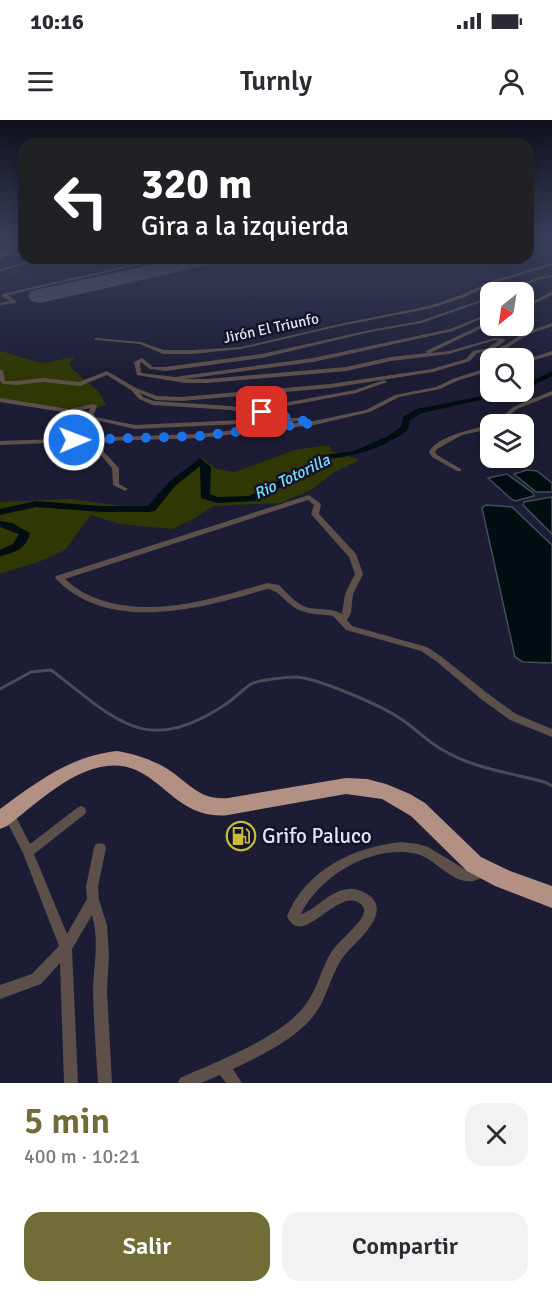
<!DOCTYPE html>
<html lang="es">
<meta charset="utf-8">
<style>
:root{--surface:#fff;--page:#f2f2f3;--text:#2b2b33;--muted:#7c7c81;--accent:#726c36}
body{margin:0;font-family:Signika,sans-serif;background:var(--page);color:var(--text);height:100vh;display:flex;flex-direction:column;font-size:22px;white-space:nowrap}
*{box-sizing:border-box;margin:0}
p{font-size:20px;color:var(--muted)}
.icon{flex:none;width:33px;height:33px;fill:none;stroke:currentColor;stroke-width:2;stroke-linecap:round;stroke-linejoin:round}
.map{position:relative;height:963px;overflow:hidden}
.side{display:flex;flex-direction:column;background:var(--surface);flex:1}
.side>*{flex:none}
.banner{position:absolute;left:18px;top:18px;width:516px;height:126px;border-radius:18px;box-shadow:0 3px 15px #0003;background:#202124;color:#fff;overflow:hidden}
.needle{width:39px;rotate:210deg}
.controls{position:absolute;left:480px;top:162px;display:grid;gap:12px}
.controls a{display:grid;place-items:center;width:54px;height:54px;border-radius:12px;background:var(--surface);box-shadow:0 3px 15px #0003;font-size:30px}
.pin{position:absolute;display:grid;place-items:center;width:51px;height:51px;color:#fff;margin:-26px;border-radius:12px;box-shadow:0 3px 9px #0006}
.me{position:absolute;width:66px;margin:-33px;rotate:89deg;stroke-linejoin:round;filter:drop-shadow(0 0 4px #0008)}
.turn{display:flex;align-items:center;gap:21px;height:126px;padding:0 24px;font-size:27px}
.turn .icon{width:78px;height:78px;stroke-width:2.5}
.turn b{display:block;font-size:42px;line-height:51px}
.round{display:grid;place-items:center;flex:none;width:63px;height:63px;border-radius:18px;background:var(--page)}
.overview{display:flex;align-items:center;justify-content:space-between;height:102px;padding:0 24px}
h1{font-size:36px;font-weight:600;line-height:45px;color:var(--accent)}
.cta{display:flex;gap:12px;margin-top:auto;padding:12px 24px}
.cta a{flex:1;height:69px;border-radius:18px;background:var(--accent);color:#fff;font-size:24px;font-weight:600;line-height:69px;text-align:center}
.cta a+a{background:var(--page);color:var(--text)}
.status{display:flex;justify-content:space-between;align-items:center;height:42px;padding:0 30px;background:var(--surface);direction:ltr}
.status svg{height:16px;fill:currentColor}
header{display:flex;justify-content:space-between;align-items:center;height:78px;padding:0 24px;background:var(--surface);font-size:27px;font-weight:600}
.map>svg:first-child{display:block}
</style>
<div class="status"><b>10:16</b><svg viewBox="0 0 49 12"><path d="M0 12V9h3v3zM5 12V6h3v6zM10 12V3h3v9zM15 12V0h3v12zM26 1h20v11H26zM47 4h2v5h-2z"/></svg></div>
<header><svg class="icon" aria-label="menu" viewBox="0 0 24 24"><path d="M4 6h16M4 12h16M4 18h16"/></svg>Turnly<svg class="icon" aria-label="person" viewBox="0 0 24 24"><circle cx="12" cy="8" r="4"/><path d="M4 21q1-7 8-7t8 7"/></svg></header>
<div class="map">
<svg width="552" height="963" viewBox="0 0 552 963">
<rect width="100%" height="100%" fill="#1c1d35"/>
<g fill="#2f3704">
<path d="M0,231L42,243L75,237L70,243L72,249L99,272L106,285C71,295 35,286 0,281Z"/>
<path d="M329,325L332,331L359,340L333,353L313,369L281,383L214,386L195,398L172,409L120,404L91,395L65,430L41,441L0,454V382L71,379L137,388L150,387L163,376L172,360L202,338L217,349L235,352L295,330Z"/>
</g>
<g fill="#000d11" stroke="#444e56" stroke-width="1.5">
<path d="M527,350L537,351L552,363V372H536L514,354Z"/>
<path d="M507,354L533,373L534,376L515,381L511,379L488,358Z"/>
<path d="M552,377V414L523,385L524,382Z"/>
<path d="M486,385L512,387L552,425V543L523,542L515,537L482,388Z"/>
</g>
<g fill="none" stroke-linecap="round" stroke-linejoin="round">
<path stroke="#444e56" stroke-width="3" d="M0,569L31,552L51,550C117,600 145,638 226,584C235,578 242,570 251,564C258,560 287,557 296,557C318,558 382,586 401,599C415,608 427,621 441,629C472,648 510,653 545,662L552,666"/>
<g fill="#000d11" fill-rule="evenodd">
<path d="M552,251V256L524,270V265Z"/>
<path d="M503,272H517L422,293L410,300L408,310C383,328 359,335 329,339L320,351L300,357L255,381L217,383L201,378L200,346L175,366L155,391L151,392H102L36,387L0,395V389L36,381L102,386H148L169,362L200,338L211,347L210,374L218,377L249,376L294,353L314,347L323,335L354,331L388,316L401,307L403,297L416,289Z"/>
<path d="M0,401L12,403L30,413C26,429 15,433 0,436V430L13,424L19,414L0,407Z"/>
</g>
<path fill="#4c4e64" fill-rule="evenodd" d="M183,138H224L221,143L213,144L40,183L31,181L28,176L31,171L40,169Z"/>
</g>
<path fill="#363852" d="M234,708L249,709L247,723H233Z"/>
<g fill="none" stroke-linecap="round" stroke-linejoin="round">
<g fill="#5d4f4a" fill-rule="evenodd">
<path d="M0,119H24V122L17,127H24V129H15L9,133L24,134V136L6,135L0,139L2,133H4L10,129L0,128V126H13L19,122L0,121Z"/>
<path d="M42,138H49L0,151V149Z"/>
<path d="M162,138H169L8,175L16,181V183L0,185V183L10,181L2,176V174Z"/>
<path d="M552,143V145L494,163L465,177L432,188L340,206L241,229L192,234H163L140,224L96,220L94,219L96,218L141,222L164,230H192L241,227L340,204L429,186L461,175L492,161Z"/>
<path d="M552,155V157L541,159L507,172H503L539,157Z"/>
<path d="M550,172H552V175L524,189V186L530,183L524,184V182L538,179Z"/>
<path d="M490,177V179L421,203L370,212L262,238L165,251L150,249L141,242L140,243L141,253L175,257L313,238L450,209L490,193V195L453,211L313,242L185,259H207L346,247L391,237L427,233L426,231L490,201V204L430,233L449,231L495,218L505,219V221L494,229C506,227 514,218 524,213C533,209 543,207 552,203V206L550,207L529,214L505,229L477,233L470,241L433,252L330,268L182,281L156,280L140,273L143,277L154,281L230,286L250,289L355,270L384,260L387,262L356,273L260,291L288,295L290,296V298H303V300L301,301L135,309L91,299L88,294L90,288L69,293L0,282V278L69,289L94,284L97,286L94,294L95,297L135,305L284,298L230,290L153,285L139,279L131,270L107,255L80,266L43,262L17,265L3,264L0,261V249L3,251L5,261H17L43,258L79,262L107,251L136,268L157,276L182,277L330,264L432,249L466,239L473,231L488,228L498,221L495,220L449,234L391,241L346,251L207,263H185L137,255L134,242L142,238L153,247H165L262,234L370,210L420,201Z"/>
<path d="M552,231V235L524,243V240Z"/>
<path d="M490,247V251L459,260L440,269L399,277L370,292L314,305L200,318L106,321L103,325L104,332L119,348V364L128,369L125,371L113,365L112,348L98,332L97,325L100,321L0,325V321L200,314L314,301L366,290L395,275L436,267L455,258Z"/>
<path d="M552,271V275L517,289L500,304H494L513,287Z"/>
<path d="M490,305V309L462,315L437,329L435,332L437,335L461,349V351H457L432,337L429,332C437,316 473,309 490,305Z"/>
<path d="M309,375L321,384L319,394L356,434L363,454L353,474L351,493L347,500L352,506L427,527L442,537L487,573L516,594L552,609V617L510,600L481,579L436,541L421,531L346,510L333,496C322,494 310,495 299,490C287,485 280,470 267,469C203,488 109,515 55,458L56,456ZM308,380L314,385L311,394L349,437L355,454L345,474L342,494C332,488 321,490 309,488C297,485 288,474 279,465L267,463C209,480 142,502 84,473C77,469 71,464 65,459Z"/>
<path d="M81,686L85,688L86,691L85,694L34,734L67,814L87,779L86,767L94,728L96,724L100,723L104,724L106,728L98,767L99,780L107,805L109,835L107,871L112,963H98C96,933 94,904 93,874C93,846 100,823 92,795L72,829L78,963H64L60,843L41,864L0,879V865L32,854L59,826L23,733L3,694L5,691L9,689L13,691L30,724L77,688Z"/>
<path d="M401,722L418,724L428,727L466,750H472L483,745L487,746L489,750C486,755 484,757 479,759C456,770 437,739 417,734C373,724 320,755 301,794C318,789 329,770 349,769C356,768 364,772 370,776C393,796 351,824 341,840C329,859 326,883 310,900C290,922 260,936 233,949L242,963H226L220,955L201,963H178L180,958C218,941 281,918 306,884C318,868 321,848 332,831C339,821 363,802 364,792C365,789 363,786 361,784C338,765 302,831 287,796C306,750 353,727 401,722Z"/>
</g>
<path fill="#b29083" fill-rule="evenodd" d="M117,631C135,634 150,639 166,648C188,662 200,681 228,678L346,658L367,659L386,664L410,674L425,683L481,737L510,751L552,766V788L495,766L467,751L411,696L382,679L346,674L228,695C206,698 186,688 170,674C159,665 149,656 136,650C90,630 40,681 7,706L0,709V689C37,662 70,636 117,631Z"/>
</g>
<linearGradient id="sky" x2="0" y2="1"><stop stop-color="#0f101d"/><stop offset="0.47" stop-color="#3a405c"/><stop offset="1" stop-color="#3a405c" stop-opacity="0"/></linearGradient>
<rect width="552" height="253" fill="url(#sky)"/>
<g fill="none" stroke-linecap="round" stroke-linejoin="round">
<path stroke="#1a73e8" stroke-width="10" stroke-dasharray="0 18" d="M74,320L200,316L314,303L262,292"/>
</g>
<defs>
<g id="fuel-ring" transform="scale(1.5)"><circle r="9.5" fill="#13142b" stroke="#c9bb3a" stroke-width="1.5"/><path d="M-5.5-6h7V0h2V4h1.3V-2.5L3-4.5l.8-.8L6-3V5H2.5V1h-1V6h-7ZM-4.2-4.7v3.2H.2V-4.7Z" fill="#c9bb3a"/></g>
</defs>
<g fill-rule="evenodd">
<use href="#fuel-ring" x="241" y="716"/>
</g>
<g text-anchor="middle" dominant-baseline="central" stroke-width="5" stroke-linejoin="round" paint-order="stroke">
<g font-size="15" fill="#e3e5f6" stroke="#13142b">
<text transform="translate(271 208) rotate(-12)">Jirón El Triunfo</text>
</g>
<g font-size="16" font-style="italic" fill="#77e1f3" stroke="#13142b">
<text transform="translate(292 357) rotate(-26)">Rio Totorilla</text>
</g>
<g font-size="21" fill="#e3e5f6" stroke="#13142b" text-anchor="start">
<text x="262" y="716">Grifo Paluco</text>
</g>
</g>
</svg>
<div class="controls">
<a><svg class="needle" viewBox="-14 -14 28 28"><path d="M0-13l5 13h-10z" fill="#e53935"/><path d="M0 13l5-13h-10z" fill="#7c7c81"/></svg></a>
<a><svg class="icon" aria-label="search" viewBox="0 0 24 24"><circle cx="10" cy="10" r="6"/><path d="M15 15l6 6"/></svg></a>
<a><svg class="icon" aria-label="layers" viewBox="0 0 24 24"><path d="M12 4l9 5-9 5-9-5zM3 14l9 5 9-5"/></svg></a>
</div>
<div class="pin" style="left:262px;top:292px;background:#d93025"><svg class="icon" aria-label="arrive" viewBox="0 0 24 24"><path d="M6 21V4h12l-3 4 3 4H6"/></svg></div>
<svg class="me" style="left:74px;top:320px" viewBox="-20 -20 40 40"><circle r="17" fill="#1a73e8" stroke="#fff" stroke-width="3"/><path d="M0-11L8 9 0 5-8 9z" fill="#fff"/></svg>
<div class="banner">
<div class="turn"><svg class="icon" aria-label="left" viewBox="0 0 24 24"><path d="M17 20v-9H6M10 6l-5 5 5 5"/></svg><div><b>320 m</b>Gira a la izquierda</div></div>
</div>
</div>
<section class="side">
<div class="overview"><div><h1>5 min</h1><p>400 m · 10:21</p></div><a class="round"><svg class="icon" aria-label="close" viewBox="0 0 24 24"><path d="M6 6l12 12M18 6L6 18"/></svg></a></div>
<div class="cta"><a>Salir</a><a>Compartir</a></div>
</section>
